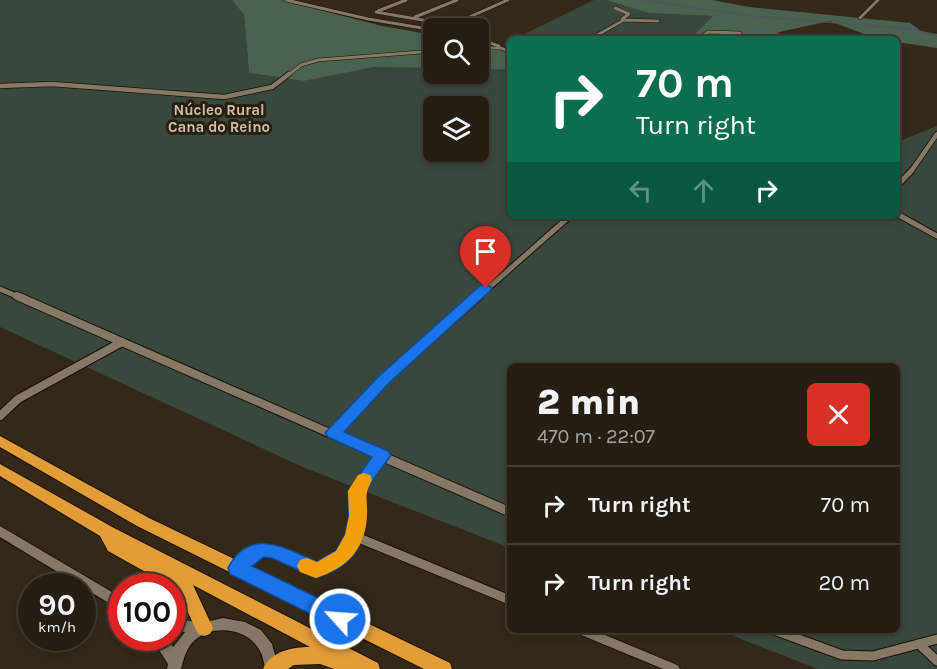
<!DOCTYPE html>
<meta charset="utf-8">
<style>
:root{--surface:#271e13;--page:#332b21;--text:#f1f3f6;--muted:#a4a2a0;--line:#433c33}
body{margin:0;font-family:Karla,sans-serif;background:var(--page);color:var(--text);height:100vh;display:flex;flex-direction:column;font-size:22px;white-space:nowrap}
*{box-sizing:border-box;margin:0}
p{font-size:20px;color:var(--muted)}
.icon{flex:none;width:33px;height:33px;fill:none;stroke:currentColor;stroke-width:2;stroke-linecap:round;stroke-linejoin:round}
.map{position:relative;flex:1;overflow:hidden}
.panel{position:absolute;left:507px;top:363px;width:393px;height:270px;display:flex;flex-direction:column;background:var(--surface);border-radius:9px;box-shadow:0 3px 9px #0003,0 0 0 2px var(--line)}
.panel>*{flex:none}
.guide{position:absolute;left:507px;top:36px;width:393px;height:183px;border-radius:9px;box-shadow:0 3px 9px #0003,0 0 0 2px var(--line);background:#0b6e4f;color:#fff;overflow:hidden}
.fabs{position:absolute;left:423px;top:18px;display:grid;gap:12px}
.fabs a{display:grid;place-items:center;width:66px;height:66px;border-radius:9px;background:var(--surface);box-shadow:0 3px 9px #0003,0 0 0 2px var(--line);font-size:30px}
.speed{position:absolute;left:18px;top:573px;display:flex;gap:12px;font-size:30px;font-weight:700;text-align:center}
.speed>*{display:grid;place-content:center;width:78px;height:78px;border-radius:50%;background:var(--surface);box-shadow:0 3px 9px #0003,0 0 0 2px var(--line);line-height:1}
.speed small{font-size:15px;font-weight:400}
.speed .limit{border:9px solid #d22;background:#fff;color:#111}
.pin{position:absolute;display:grid;place-items:center;width:51px;height:51px;color:#fff;margin:-62px -26px;border-radius:50% 50% 50% 0;rotate:-45deg;box-shadow:0 0 6px #0007}
.pin .icon{rotate:45deg}
.me{position:absolute;width:66px;margin:-33px;rotate:296deg;stroke-linejoin:round;filter:drop-shadow(0 0 4px #0008)}
.turn{display:flex;align-items:center;gap:21px;height:126px;padding:0 30px;font-size:27px}
.turn .icon{width:78px;height:78px;stroke-width:2.5}
.turn b{display:block;font-size:42px;line-height:51px}
.lanes{display:flex;align-items:center;height:57px;padding:0 30px;background:#0003;justify-content:center;gap:30px;direction:ltr}
.lanes .off{opacity:.35}
.round{display:grid;place-items:center;flex:none;width:63px;height:63px;border-radius:9px;background:var(--page)}
.overview{display:flex;align-items:center;justify-content:space-between;height:102px;padding:0 30px}
h1{font-size:36px;font-weight:800;line-height:45px}
ul{padding:0;list-style:none}
li{display:flex;align-items:center;gap:18px;height:78px;padding:0 30px;border-top:2px solid var(--line)}
li div{flex:1}
li b{display:block;font-size:22px}
li em{font-style:normal}
.map>svg:first-child{display:block}
</style>
<div class="map">
<svg width="937" height="669" viewBox="0 0 937 669">
<rect width="100%" height="100%" fill="#342819"/>
<g fill="#39483d" fill-rule="evenodd">
<path d="M0,0H232L244,15L249,73L304,81L375,67L433,68L434,74H478L479,69L510,70V216H897V142L937,126V669H818L718,630H897V366H510V548L305,468L0,327ZM434,106H478V152H434Z"/>
<path d="M594,0H606L648,13L714,16L690,39H514Z"/>
</g>
<g fill="#4a6350">
<path d="M232,0H281L382,26L433,35V68L375,67L304,81L249,73L244,15Z"/>
<path d="M606,0H712L749,7L910,23L921,31L937,34V48L897,42V39H877L830,21L779,32L776,39H690L713,16L648,13Z"/>
<path d="M478,43L510,53V70L479,69Z"/>
</g>
<g fill="none" stroke-linecap="round" stroke-linejoin="round">
<path stroke="#505660" stroke-width="1.5" d="M643,0L753,16L912,29L937,36"/>
<g stroke="#1b1103" stroke-width="4">
<g id="street-far4">
<path d="M286,0L368,19L434,30"/>
<path d="M615,8L629,14L622,19"/>
<path d="M378,11L406,0"/>
<path d="M376,12L451,25"/>
<path d="M415,17L457,0"/>
<path d="M860,18L878,0"/>
<path d="M449,26L508,0"/>
<path d="M478,39L499,46"/>
<path d="M590,39L624,20L658,21"/>
<path d="M698,39L708,32L740,33"/>
<path d="M478,48H501L510,52"/>
<path d="M287,76L301,65L318,60L434,51"/>
</g>
</g>
<g stroke="#1b1103" stroke-width="6">
<g id="street-far3">
<path d="M0,86L52,84L224,97L272,87L289,74"/>
<path d="M910,173L937,134"/>
</g>
</g>
<g stroke="#1b1103" stroke-width="7">
<g id="street-far2">
<path d="M897,186L911,171"/>
<path d="M897,214L937,236"/>
<path d="M0,289L21,298"/>
<path d="M477,298L570,216"/>
</g>
</g>
<g stroke="#1b1103" stroke-width="10">
<g id="street-far1">
<path d="M17,296L391,460"/>
<path d="M0,416L18,399L122,342"/>
<path d="M333,433L393,372L479,296"/>
<path d="M379,460L383,455"/>
</g>
</g>
<g stroke="#1b1103" stroke-width="11">
<g id="street">
<path d="M388,459L510,512"/>
<path d="M354,536L510,600"/>
<path d="M237,568C269,541 283,554 316,570L341,556L352,542L357,524V490L380,459"/>
<path d="M581,630L675,669"/>
<path d="M774,630L842,655L873,656L937,639"/>
<path d="M919,644L937,661"/>
</g>
</g>
<g stroke="#1b1103" stroke-width="2">
<g id="secondary">
<path d="M0,526L122,598V611L0,537Z"/>
<path d="M182,579L187,580C190,593 184,607 179,619L201,623L223,618L245,622L261,630L272,644L279,669H265C264,663 263,656 260,651C248,628 214,624 195,640C186,648 184,658 181,669H167L168,664L151,638H166L173,647L185,632L172,629C172,613 171,595 177,580Z"/>
</g>
</g>
<g stroke="#1b1103" stroke-width="2">
<g id="highway">
<path d="M0,436L149,518L450,663L452,669H424L137,526L0,447Z"/>
<path d="M0,464L114,528L378,663L380,669H334L320,664L294,665L288,669H263C271,651 292,647 310,647L193,585L213,628L210,634L204,636L198,634L180,595L176,589L108,551L100,536L0,476Z"/>
</g>
</g>
<use href="#street-far4" stroke="#867866" stroke-width="3"/>
<use href="#street-far3" stroke="#867866" stroke-width="4.5"/>
<use href="#street-far2" stroke="#867866" stroke-width="5"/>
<use href="#street-far1" stroke="#867866" stroke-width="8"/>
<use href="#street" stroke="#867866" stroke-width="9"/>
<use href="#secondary" fill="#867866" fill-rule="evenodd"/>
<use href="#highway" fill="#e29d39" fill-rule="evenodd"/>
</g>
<path fill="#1a73e8" stroke="#114b97" stroke-width="1.5" d="M486,284L492,288L490,291L389,383L344,432L388,451L391,455C385,465 367,484 365,495C364,502 367,510 366,518C363,552 347,568 316,578L272,558L264,557L252,566L347,612L350,619L347,625L340,628L333,625L230,574L228,568C249,526 286,548 317,562L336,551L345,535L349,516L348,491L372,457L328,437L325,433L378,377L481,285Z"/>
<path fill="#f59e0b" d="M364,473L370,475L372,480C363,497 368,498 367,516C365,551 346,568 316,578L300,572L297,566L300,560L307,558L317,562L336,551L345,535L349,516L348,491L358,475Z"/>
<g text-anchor="middle" dominant-baseline="central" stroke-width="6" stroke-linejoin="round" paint-order="stroke">
<g font-size="15" font-weight="bold" fill="#cebfab" stroke="#2a1f0f">
<text x="219" y="110">Núcleo Rural<tspan x="219" dy="17">Cana do Reino</tspan></text>
</g>
</g>
</svg>
<div class="fabs">
<a><svg class="icon" aria-label="search" viewBox="0 0 24 24"><circle cx="10" cy="10" r="6"/><path d="M15 15l6 6"/></svg></a>
<a><svg class="icon" aria-label="layers" viewBox="0 0 24 24"><path d="M12 4l9 5-9 5-9-5zM3 14l9 5 9-5"/></svg></a>
</div>
<div class="speed"><div>90<small>km/h</small></div><div class="limit">100</div></div>
<div class="pin" style="left:486px;top:288px;background:#d93025"><svg class="icon" aria-label="arrive" viewBox="0 0 24 24"><path d="M6 21V4h12l-3 4 3 4H6"/></svg></div>
<svg class="me" style="left:340px;top:619px" viewBox="-20 -20 40 40"><circle r="17" fill="#1a73e8" stroke="#fff" stroke-width="3"/><path d="M0-11L8 9 0 5-8 9z" fill="#fff"/></svg>
<div class="guide">
<div class="turn"><svg class="icon" aria-label="right" viewBox="0 0 24 24"><path d="M7 20v-9h11M14 6l5 5-5 5"/></svg><div><b>70 m</b>Turn right</div></div>
<div class="lanes"><svg class="icon off" aria-label="left" viewBox="0 0 24 24"><path d="M17 20v-9H6M10 6l-5 5 5 5"/></svg><svg class="icon off" aria-label="ahead" viewBox="0 0 24 24"><path d="M12 20V5M6 11l6-6 6 6"/></svg><svg class="icon" aria-label="right" viewBox="0 0 24 24"><path d="M7 20v-9h11M14 6l5 5-5 5"/></svg></div>
</div>
<section class="panel">
<div class="overview"><div><h1>2 min</h1><p>470 m · 22:07</p></div><a class="round" style="background:#d93025;color:#fff"><svg class="icon" aria-label="close" viewBox="0 0 24 24"><path d="M6 6l12 12M18 6L6 18"/></svg></a></div>
<ul>
<li><svg class="icon" aria-label="right" viewBox="0 0 24 24"><path d="M7 20v-9h11M14 6l5 5-5 5"/></svg><div><b>Turn right</b></div><em>70 m</em></li>
<li><svg class="icon" aria-label="right" viewBox="0 0 24 24"><path d="M7 20v-9h11M14 6l5 5-5 5"/></svg><div><b>Turn right</b></div><em>20 m</em></li>
</ul>
</section>
</div>
